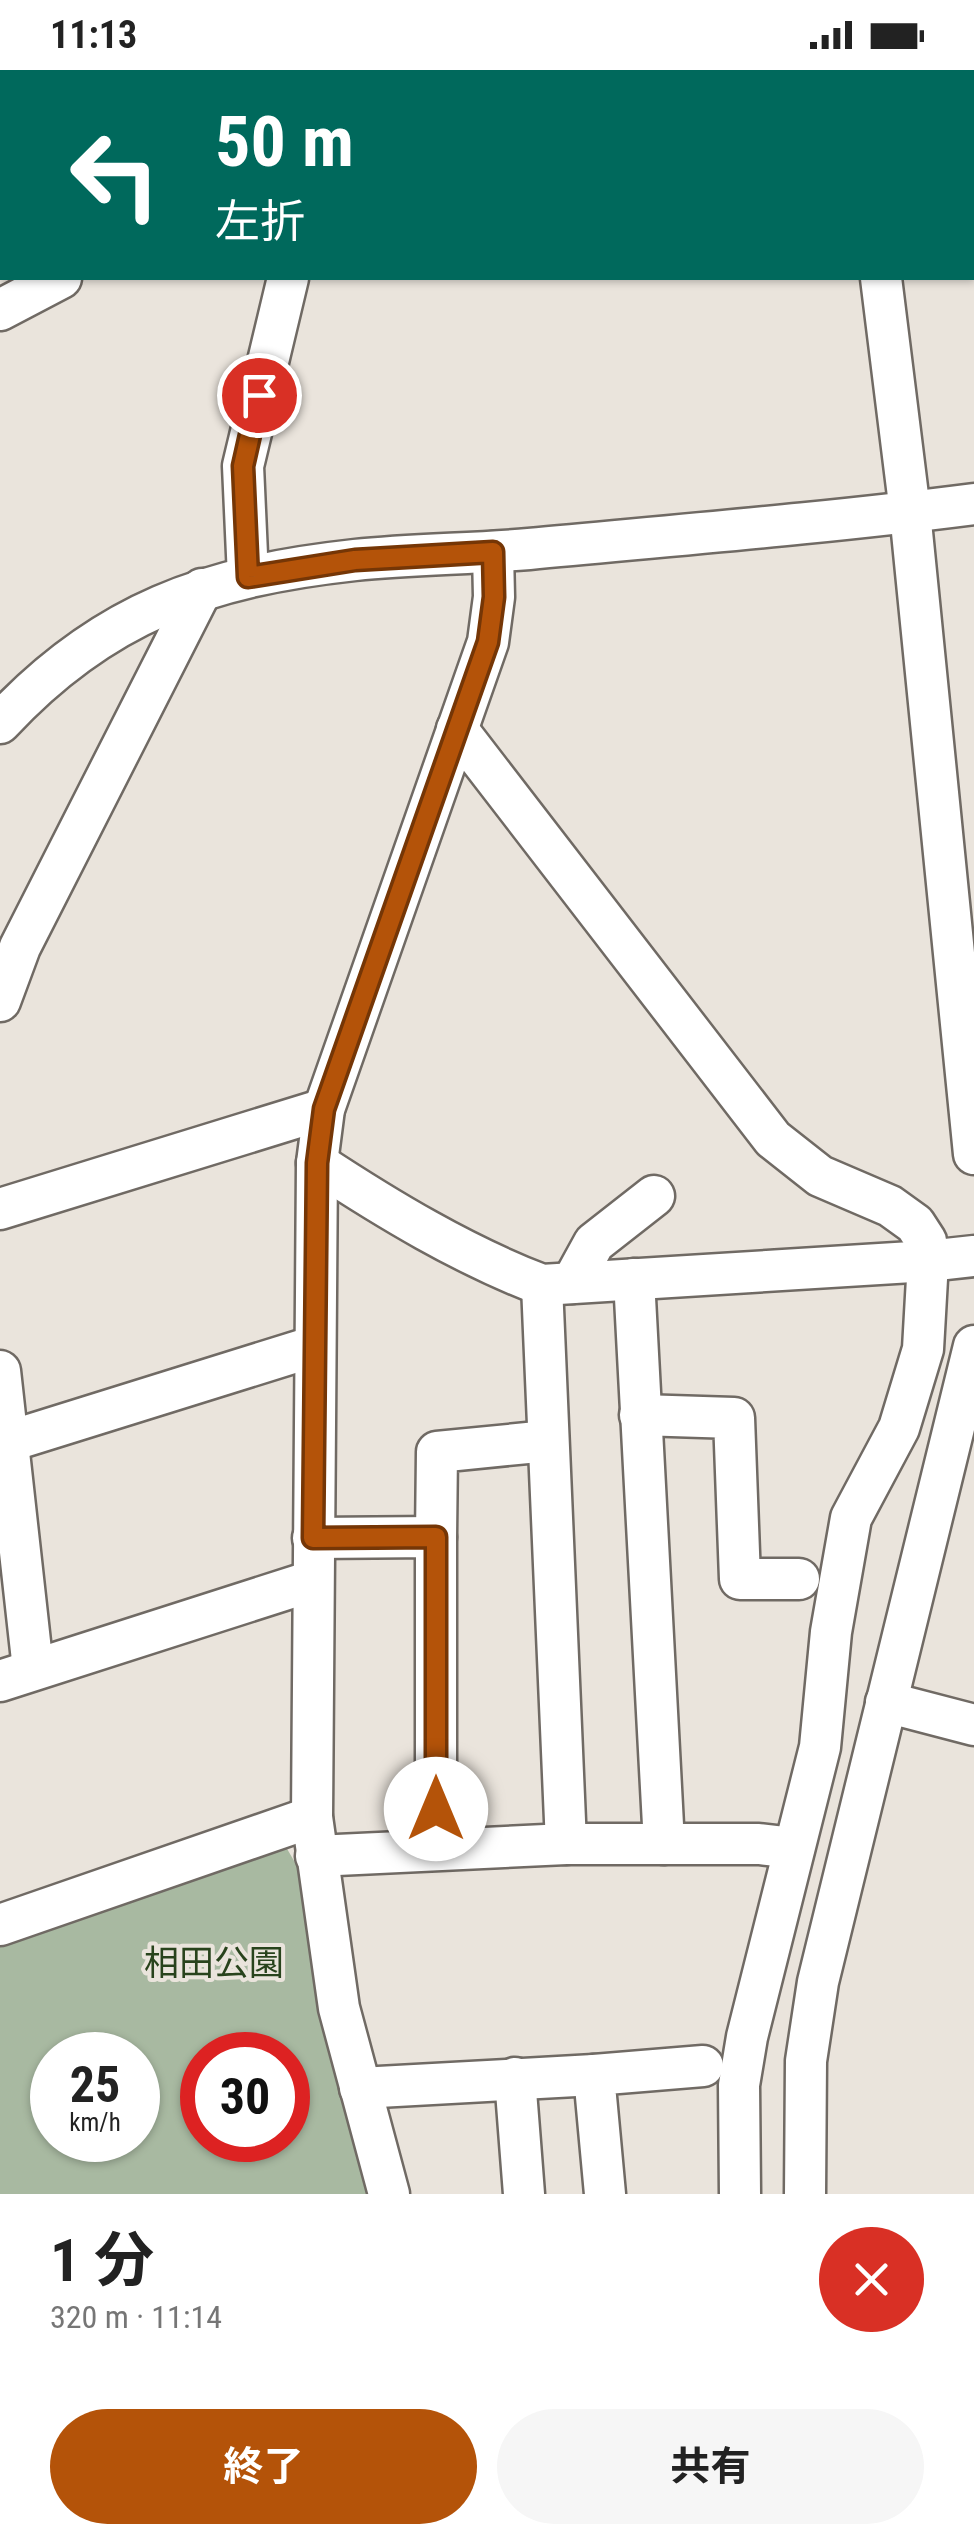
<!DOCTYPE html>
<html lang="ja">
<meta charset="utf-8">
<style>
:root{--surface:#fff;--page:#f6f6f6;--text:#222;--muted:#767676;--accent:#b45309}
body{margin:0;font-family:"Roboto Condensed","Noto Sans JP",sans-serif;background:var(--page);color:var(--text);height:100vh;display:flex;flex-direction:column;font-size:38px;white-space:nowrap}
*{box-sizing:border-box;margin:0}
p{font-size:32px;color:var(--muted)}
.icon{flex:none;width:55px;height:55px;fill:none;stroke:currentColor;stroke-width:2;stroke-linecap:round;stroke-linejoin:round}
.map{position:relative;height:2124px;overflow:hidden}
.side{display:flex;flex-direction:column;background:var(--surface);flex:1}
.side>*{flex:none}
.banner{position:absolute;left:0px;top:0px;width:975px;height:210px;box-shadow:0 2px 8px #0004;background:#00695c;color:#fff;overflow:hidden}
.speed{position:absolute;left:30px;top:1962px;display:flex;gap:20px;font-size:50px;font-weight:700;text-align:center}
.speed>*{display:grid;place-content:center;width:130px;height:130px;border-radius:50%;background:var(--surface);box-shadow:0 2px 8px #0004;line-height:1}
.speed small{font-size:25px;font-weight:400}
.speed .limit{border:15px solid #d22;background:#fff;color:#111}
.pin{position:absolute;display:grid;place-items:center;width:85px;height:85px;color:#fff;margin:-42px;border:5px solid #fff;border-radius:50%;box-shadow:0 2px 10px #0007}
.me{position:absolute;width:110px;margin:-55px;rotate:0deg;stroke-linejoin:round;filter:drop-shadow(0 0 8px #0008)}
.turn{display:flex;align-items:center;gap:35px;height:210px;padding:0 50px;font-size:45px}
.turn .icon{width:130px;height:130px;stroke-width:2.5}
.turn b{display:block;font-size:70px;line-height:85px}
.round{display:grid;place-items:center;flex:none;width:105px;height:105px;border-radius:52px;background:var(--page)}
.headline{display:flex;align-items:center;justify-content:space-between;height:170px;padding:0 50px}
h1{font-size:60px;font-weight:700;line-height:75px}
.cta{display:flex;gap:20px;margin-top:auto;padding:20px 50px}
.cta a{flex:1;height:115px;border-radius:60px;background:var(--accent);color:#fff;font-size:40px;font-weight:700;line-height:115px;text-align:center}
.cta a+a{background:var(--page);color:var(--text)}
.status{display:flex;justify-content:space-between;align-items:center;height:70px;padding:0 50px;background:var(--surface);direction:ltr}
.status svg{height:28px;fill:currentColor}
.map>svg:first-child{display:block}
</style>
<div class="status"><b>11:13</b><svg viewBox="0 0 49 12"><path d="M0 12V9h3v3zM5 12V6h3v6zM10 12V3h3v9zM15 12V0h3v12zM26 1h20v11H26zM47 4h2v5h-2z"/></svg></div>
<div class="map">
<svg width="974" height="2124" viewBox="0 0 974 2124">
<rect width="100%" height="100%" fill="#eae4dc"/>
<path fill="#a8b9a1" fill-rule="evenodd" d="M286,1777L297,1796L317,1935L368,2124H0V1873ZM52,1985H138V2070H52ZM202,1985H288V2070H202Z"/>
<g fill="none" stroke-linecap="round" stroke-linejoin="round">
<g stroke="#a3bcd1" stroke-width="68">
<path d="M65,2L76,0"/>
<path d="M0,21H2"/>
</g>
<g stroke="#706a64" stroke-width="45">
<g id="minor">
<path d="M836,0L837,2"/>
<path d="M221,2L230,0"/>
<path d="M363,2L364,0"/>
<path d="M0,63L2,62"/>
<path d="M881,208L910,442L974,1084"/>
<path d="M0,240L61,208"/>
<path d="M248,507L243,396L288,208"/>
<path d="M0,653C103,542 208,506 355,490C413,484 471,484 529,479C677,465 826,453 974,434"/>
<path d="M457,659L773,1069L820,1106L890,1136L915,1154L926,1171L928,1191L923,1279L899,1358L851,1448L831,1562L820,1677L747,1967L739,2015L740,2124"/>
<path d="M0,931L20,877L202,519"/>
<path d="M317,1093C387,1139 463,1185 542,1215L928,1191L974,1186"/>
<path d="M0,1139L324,1039"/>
<path d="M634,1209L664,1774"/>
<path d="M572,1213L594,1173L654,1126"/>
<path d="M542,1215L566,1774"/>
<path d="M0,1301L33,1599"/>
<path d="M640,1345L734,1348L740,1509H799"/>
<path d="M7,1372L315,1276"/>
<path d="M436,1467L437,1382L548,1371"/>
<path d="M313,1468L436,1467V1778"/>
<path d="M0,1611L312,1511"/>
<path d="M886,1632L974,1655"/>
<path d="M316,1786L566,1774H759L794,1778"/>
<path d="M0,1855L312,1747"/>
<path d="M515,2008L524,2124"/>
<path d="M360,2018L594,2005"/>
<path d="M389,2124L339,1938L312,1747L317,1093L324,1039L488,572L494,527L493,482"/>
<path d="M605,2124L594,2005L703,1996"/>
<path d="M805,2124L806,1991L818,1912L974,1276"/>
</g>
</g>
<use href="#minor" stroke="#fff" stroke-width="40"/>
</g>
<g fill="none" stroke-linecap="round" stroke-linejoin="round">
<g stroke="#753606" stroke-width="25">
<path id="route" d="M259,325L243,396L248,507L355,490L493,482L494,527L488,572L324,1039L317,1093L313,1468L436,1467V1739"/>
</g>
<use href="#route" stroke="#b45309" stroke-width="18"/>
</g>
<g text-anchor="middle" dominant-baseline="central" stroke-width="8" stroke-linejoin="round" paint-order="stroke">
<g font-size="35" fill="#28431c" stroke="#eae4dc">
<text x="214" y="1893">相田公園</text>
</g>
</g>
</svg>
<div class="speed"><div>25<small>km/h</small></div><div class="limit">30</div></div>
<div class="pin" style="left:259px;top:325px;background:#d93025"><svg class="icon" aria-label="arrive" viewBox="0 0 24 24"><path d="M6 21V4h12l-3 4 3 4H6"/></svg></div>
<svg class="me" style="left:436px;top:1739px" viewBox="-20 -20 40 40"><circle r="19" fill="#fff"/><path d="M0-13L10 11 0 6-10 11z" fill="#b45309"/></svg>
<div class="banner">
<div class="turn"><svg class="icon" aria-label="left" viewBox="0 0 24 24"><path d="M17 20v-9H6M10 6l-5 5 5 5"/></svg><div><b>50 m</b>左折</div></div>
</div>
</div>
<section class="side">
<div class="headline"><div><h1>1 分</h1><p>320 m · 11:14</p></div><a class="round" style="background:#d93025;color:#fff"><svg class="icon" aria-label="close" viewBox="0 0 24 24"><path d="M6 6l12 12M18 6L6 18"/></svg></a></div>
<div class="cta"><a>終了</a><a>共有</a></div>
</section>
